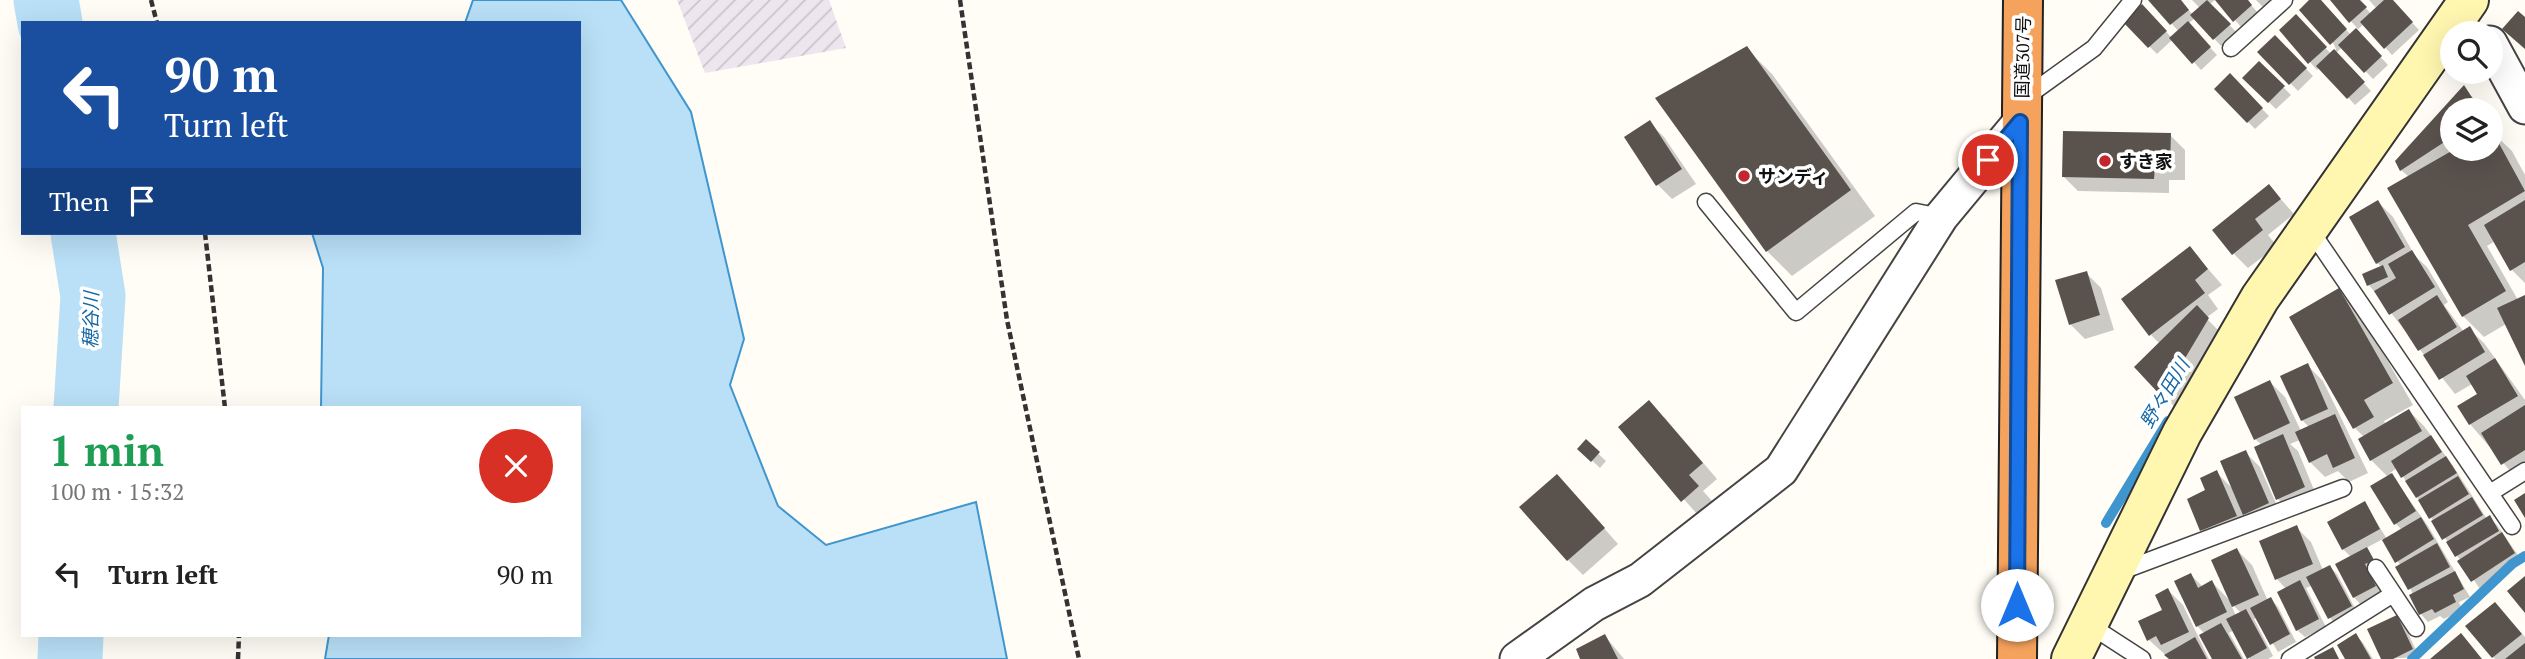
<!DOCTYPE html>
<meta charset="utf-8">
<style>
:root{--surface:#fff;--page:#f6f6f6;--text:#222;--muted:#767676}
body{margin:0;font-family:"PT Serif","Noto Sans JP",serif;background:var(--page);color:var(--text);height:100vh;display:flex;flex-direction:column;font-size:26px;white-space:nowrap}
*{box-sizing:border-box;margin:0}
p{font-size:23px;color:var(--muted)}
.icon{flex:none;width:38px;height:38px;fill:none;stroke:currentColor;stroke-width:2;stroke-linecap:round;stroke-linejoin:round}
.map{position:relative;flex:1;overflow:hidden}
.sheet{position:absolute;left:21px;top:406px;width:560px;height:231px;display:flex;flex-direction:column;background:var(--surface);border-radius:0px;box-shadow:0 7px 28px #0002}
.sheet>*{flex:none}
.guide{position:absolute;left:21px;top:21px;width:560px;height:214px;border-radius:0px;box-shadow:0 7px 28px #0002;background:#1a4fa0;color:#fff;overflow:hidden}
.controls{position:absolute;left:2440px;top:21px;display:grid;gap:14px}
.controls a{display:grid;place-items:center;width:63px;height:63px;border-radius:50%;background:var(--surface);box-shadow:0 7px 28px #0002;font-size:35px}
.pin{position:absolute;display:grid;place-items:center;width:60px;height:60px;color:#fff;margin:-30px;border:4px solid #fff;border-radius:50%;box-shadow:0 2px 7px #0007}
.me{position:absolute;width:77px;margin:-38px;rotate:0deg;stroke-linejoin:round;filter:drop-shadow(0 0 5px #0008)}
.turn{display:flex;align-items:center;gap:24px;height:147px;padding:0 28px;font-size:32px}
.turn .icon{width:91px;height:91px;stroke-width:2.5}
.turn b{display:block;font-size:49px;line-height:60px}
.then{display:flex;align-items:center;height:66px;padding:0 28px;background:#0003;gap:14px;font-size:26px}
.round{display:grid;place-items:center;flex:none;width:74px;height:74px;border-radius:37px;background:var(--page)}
.head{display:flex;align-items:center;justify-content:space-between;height:119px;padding:0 28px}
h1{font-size:42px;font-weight:700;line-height:52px;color:#1e9e55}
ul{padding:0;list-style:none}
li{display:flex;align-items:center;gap:21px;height:98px;padding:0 28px}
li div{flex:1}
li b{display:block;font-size:26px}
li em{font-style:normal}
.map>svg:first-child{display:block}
</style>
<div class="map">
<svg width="2525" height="659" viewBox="0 0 2525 659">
<defs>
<pattern id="industrial-furrows" width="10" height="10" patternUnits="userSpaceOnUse" patternTransform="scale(1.75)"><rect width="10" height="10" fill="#eee6ef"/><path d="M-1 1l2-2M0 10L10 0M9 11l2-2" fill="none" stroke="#cbc4cc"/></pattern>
</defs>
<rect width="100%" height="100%" fill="#fffdf5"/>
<path fill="url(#industrial-furrows)" d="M677,0H829L846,48L705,73Z"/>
<path fill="#b9e0f7" stroke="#3f96cf" stroke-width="2" d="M473,0H621L691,112L744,339L730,385L778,506L826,545L976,502L1007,659H325L329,635H579V408H321L323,268L312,233H579V23H465Z"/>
<g fill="#0003" fill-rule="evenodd">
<path d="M2151,0H2180L2193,15L2200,8L2192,0H2215L2210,4L2237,33L2221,46L2195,18L2188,24L2217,55L2201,70L2173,39L2157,54L2125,22L2142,6L2172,38L2179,32Z"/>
<path d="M2217,0H2247L2258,13L2242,28Z"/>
<path d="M2256,0H2275L2265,9Z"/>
<path d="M2312,0H2319L2351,35L2358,29L2332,0H2359L2371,14L2377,9L2369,0H2391L2419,30L2392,55L2364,24L2356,31L2388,65L2373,79L2342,47L2336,53L2371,91L2355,105L2320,67L2317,70L2310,62L2304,24L2331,54L2336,49Z"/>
<path d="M2275,37L2313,76L2298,91L2260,52Z"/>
<path d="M1747,49L1772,74L1875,216L1792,276L1767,251Z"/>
<path d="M2259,63L2291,95L2276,109L2244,78Z"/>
<path d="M2230,76L2269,116L2255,129L2216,89Z"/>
<path d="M2464,88L2484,110H2452V149H2490V120L2497,131L2494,134L2512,151L2525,175V283L2512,270L2495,241L2487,246L2518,300L2525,297V362L2506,324L2484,337L2463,316L2409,177L2401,170Z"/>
<path d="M1649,122L1664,137L1696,184L1672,199L1657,184Z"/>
<path d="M2170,135L2185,150V180H2169V193L2078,191L2063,176Z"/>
<path d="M2269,186L2294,214L2268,235L2277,246L2248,268L2233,253Z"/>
<path d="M2378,202L2393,217L2415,256L2427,267L2448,302L2444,305L2464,332L2469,329L2484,343L2525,400V474L2517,479L2470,424L2479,395L2472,384L2455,394L2369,285L2382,267L2377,263Z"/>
<path d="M2190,248L2222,285L2208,295L2218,309L2206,318L2223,335L2178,410L2136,368L2160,344L2151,335Z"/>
<path d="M2086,273L2101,288L2114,330L2085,339L2070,324Z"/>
<path d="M2339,291L2359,311L2413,405L2384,421L2386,425L2409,411L2424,426L2453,466L2487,519L2489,518L2497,525L2522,561L2480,589L2397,468L2390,473L2428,526L2470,597L2459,602L2462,610L2444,619L2440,616L2428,622L2421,614L2401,566L2383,539L2366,548L2380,568L2371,572L2383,594L2361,605L2354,597L2351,557L2343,549L2365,504L2387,539L2402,530L2395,523L2388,477L2371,460L2364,437L2355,428Z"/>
<path d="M2308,366L2323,381L2368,473L2349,482L2338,471L2325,477L2310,462L2300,440L2290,444L2298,451L2319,502L2293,514L2278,499L2262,445L2255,439L2270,382L2285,397L2301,431L2309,427L2302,420Z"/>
<path d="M1664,417L1717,479L1703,491L1713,502L1698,515L1620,428Z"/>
<path d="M1586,442L1606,461L1600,468L1580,449Z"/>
<path d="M2245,452L2260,467L2283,519L2260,529L2242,511L2250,531L2217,545L2202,530L2189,500L2207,491L2216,472L2234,490Z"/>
<path d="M1572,492L1618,544L1583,575L1568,560Z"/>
<path d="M2296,527L2311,542L2323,570L2330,567L2337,574L2358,614L2337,625L2330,618L2313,585L2306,588L2326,627L2305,637L2297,630L2286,589L2277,579Z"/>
<path d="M2237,550L2252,565L2268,601L2271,599L2278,607L2296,642L2278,652L2257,617L2254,619L2273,656L2268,659H2250L2234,630L2229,633L2244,659H2214L2205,634L2197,626L2191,575L2203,587L2212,582L2231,602ZM2230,602L2241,613L2236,616Z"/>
<path d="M2168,590L2183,605L2209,659H2170L2149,640L2164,611Z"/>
<path d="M2495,604L2525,637V659H2495L2468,626Z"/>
<path d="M2396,617L2404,624L2419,657L2383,659Z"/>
<path d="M2356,635L2363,643L2373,659H2347Z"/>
<path d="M1605,636L1624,659H1582Z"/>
</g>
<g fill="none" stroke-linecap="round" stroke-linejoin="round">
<g stroke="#3f96cf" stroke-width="10">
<path d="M2106,523L2168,421"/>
<path d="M2412,659L2512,564L2525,556"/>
</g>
<g stroke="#b9e0f7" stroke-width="65">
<path d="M46,0L50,23"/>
<path d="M83,233L93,296L86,408"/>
<path d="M70,659L71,635"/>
</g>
</g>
<g fill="#5a524d">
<path d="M2148,0H2181L2189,10L2170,25Z"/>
<path d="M2207,0L2231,24L2213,40L2190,15Z"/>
<path d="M2215,0H2248L2252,5L2233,22Z"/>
<path d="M2309,0H2321L2347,29L2330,45L2299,10Z"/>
<path d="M2330,0H2360L2367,7L2349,23Z"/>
<path d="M2384,0H2393L2413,22L2384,49L2360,22Z"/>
<path d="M2142,4L2167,31L2148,48L2123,22Z"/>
<path d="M2518,11L2525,17V49L2502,29Z"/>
<path d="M2296,14L2327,47L2308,64L2279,30Z"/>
<path d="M2188,21L2211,47L2192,64L2169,38Z"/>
<path d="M2356,28L2382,56L2364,73L2338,45Z"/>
<path d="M2275,35L2307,68L2289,85L2257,52Z"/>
<path d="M1747,46L1851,190L1766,252L1655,98Z"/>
<path d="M2334,49L2365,82L2347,99L2316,66Z"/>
<path d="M2259,61L2285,86L2268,103L2242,78Z"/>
<path d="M2230,73L2263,108L2247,123L2214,89Z"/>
<path d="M2464,85L2480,110H2452V137L2400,171L2395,161Z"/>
<path d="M1650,120L1682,169L1656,186L1624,137Z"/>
<path d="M2490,127L2525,191L2468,225L2506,291L2462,317L2387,188L2455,149H2490Z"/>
<path d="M2063,131L2171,133L2170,166H2155L2154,179L2062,177Z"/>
<path d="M2269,184L2281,199L2255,219L2263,230L2232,255L2212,230Z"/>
<path d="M2378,200L2405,247L2376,264L2349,217Z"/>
<path d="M2525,200V262L2510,271L2484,225Z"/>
<path d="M2190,246L2208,269L2195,280L2205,293L2149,336L2121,299Z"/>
<path d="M2412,250L2435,287L2389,315L2374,291L2396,278L2388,264Z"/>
<path d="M2383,265L2388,277L2367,286L2362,274Z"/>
<path d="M2087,271L2100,315L2069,325L2055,280Z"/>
<path d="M2339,288L2393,383L2364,400L2374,417L2353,429L2289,317Z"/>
<path d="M2437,295L2457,327L2418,351L2398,320Z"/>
<path d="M2525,295V366L2497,308Z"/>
<path d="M2197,305L2209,318L2162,397L2134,367Z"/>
<path d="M2470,326L2485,352L2439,380L2423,355Z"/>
<path d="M2495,358L2518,396L2469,425L2457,406L2477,394L2466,376Z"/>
<path d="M2308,363L2328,409L2301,421L2280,376Z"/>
<path d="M2270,380L2290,423L2254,440L2234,397Z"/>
<path d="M1649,400L1703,463L1689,475L1699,486L1681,502L1618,427Z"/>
<path d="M2525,405V450L2501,465L2481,433Z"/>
<path d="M2409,409L2422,431L2370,461L2358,439Z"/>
<path d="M2335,414L2355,458L2333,468L2327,454L2309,463L2295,432Z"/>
<path d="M2283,434L2305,487L2276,500L2254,447Z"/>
<path d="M2431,435L2442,452L2401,478L2391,461Z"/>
<path d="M1586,439L1600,452L1591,462L1577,449Z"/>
<path d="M2246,450L2269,503L2243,515L2220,461Z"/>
<path d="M2446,456L2457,473L2416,498L2405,481Z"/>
<path d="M2217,470L2237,516L2200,531L2187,499L2205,490L2200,478Z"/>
<path d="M2392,473L2416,511L2394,525L2370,486Z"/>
<path d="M1557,474L1605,528L1567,561L1519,507Z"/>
<path d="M2458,476L2469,494L2429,519L2418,500Z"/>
<path d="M2525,493V518L2514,500Z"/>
<path d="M2472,497L2483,515L2442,540L2431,521Z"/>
<path d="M2365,501L2380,529L2342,550L2327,522Z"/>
<path d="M2490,515L2499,531L2455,557L2446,542Z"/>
<path d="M2421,517L2434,539L2395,563L2382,540Z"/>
<path d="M2297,525L2313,564L2275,580L2259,541Z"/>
<path d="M2502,532L2515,553L2471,582L2457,561Z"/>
<path d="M2437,543L2450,567L2408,590L2395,567Z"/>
<path d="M2367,547L2374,560L2365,564L2376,586L2353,598L2335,564Z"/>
<path d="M2237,548L2259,595L2232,607L2211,560Z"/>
<path d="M2330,565L2352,606L2328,619L2306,577Z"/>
<path d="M2455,571L2464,589L2453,595L2456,602L2435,613L2432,609L2419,615L2409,595Z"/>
<path d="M2191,573L2198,588L2212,580L2227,612L2196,627L2174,581Z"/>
<path d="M2525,576V613L2507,591Z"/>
<path d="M2300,580L2319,619L2296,631L2277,592Z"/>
<path d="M2168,588L2189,632L2161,645L2156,636L2147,641L2138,621L2162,610L2155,595Z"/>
<path d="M2271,597L2290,634L2270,645L2250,608Z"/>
<path d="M2495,602L2522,634L2492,658L2465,626Z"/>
<path d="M2246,609L2267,648L2247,659L2226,619Z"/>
<path d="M2397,615L2413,649L2393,659H2381L2367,629Z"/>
<path d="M2221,623L2242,659H2212L2199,635Z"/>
<path d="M2356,633L2371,659H2345L2337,645Z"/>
<path d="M2461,633L2482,659H2430Z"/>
<path d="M1605,634L1618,659H1580L1576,649Z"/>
<path d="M2195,637L2207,659H2169L2164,655Z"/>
<path d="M2525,643V659H2505Z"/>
<path d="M2333,647L2339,659H2315L2314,657Z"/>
</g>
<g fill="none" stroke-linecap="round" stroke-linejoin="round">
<g stroke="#444" stroke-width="19">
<g id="lane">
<path d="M2231,48L2284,0"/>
<path d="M2026,97L2094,48L2133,0"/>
<path d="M1706,202L1796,312L1916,212L1941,217"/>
<path d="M2309,228L2512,526"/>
<path d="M2490,493L2525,471"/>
<path d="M2376,568L2416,628"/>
<path d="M2119,572L2343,488"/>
<path d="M2088,624L2142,659"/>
<path d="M2290,659L2393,594"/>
</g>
</g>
<g stroke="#444" stroke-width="37">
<g id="street">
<path d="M2490,43L2525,107"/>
<path d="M1517,659L1594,604L1640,580L1781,470L1941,217L2020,122"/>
</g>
</g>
<g stroke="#333" stroke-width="42">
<path id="secondary" d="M2071,659L2182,433L2260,298L2469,0"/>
</g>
<g stroke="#222" stroke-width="42">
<path id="highway" d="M2017,659L2023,0"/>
</g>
<g stroke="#333" stroke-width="4.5" stroke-dasharray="7 3.5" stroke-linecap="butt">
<path d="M151,0L157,23"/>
<path d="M960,0L1007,320L1079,659"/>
<path d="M205,233L225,408"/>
<path d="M238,659L239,635"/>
</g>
<use href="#lane" stroke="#fff" stroke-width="16"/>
<use href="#street" stroke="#fff" stroke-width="33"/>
<use href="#secondary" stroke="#fff6b0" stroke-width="38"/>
<use href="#highway" stroke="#f5a25d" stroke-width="38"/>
</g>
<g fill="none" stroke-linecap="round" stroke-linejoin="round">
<g stroke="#114b97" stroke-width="18">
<path id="route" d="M1988,160L2020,122L2017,605"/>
</g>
<use href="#route" stroke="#1a73e8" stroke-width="12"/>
</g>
<g fill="#c4262e" stroke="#fff" stroke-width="2.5">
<circle cx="2105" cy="161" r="7"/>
<circle cx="1744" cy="176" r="7"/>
</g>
<g text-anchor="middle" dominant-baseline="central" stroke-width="7" stroke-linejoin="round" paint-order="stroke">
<g font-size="18" fill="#111" stroke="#fff">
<text transform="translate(2022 57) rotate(-89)">国道307号</text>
</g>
<g font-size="18" font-weight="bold" fill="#111" stroke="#fff" text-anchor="start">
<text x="2119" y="161">すき家</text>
<text x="1758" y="176">サンディ</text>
</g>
<g font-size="19" font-style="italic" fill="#1768a6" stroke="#fff">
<text transform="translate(90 320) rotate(-89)">穂谷川</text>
<text transform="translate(2164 393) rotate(-59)">野々田川</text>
</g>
</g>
</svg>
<div class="controls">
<a><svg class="icon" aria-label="search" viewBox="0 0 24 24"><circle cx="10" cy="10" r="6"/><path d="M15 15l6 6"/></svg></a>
<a><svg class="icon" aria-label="layers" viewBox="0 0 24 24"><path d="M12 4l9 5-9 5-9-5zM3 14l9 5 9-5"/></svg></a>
</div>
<div class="pin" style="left:1988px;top:160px;background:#d93025"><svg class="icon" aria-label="arrive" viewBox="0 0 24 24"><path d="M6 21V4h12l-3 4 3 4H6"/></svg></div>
<svg class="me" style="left:2017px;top:605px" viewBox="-20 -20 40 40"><circle r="19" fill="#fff"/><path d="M0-13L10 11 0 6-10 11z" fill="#1a73e8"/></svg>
<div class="guide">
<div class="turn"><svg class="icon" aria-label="left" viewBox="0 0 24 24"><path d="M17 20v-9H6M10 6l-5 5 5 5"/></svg><div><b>90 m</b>Turn left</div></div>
<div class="then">Then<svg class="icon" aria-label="arrive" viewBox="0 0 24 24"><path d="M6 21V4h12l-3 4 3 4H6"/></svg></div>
</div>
<section class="sheet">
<div class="head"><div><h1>1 min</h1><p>100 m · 15:32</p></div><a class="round" style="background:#d93025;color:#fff"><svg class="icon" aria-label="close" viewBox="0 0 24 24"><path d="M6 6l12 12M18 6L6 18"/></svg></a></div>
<ul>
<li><svg class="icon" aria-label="left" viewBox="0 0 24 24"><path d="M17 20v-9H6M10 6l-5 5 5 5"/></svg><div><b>Turn left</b></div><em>90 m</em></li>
</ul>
</section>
</div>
